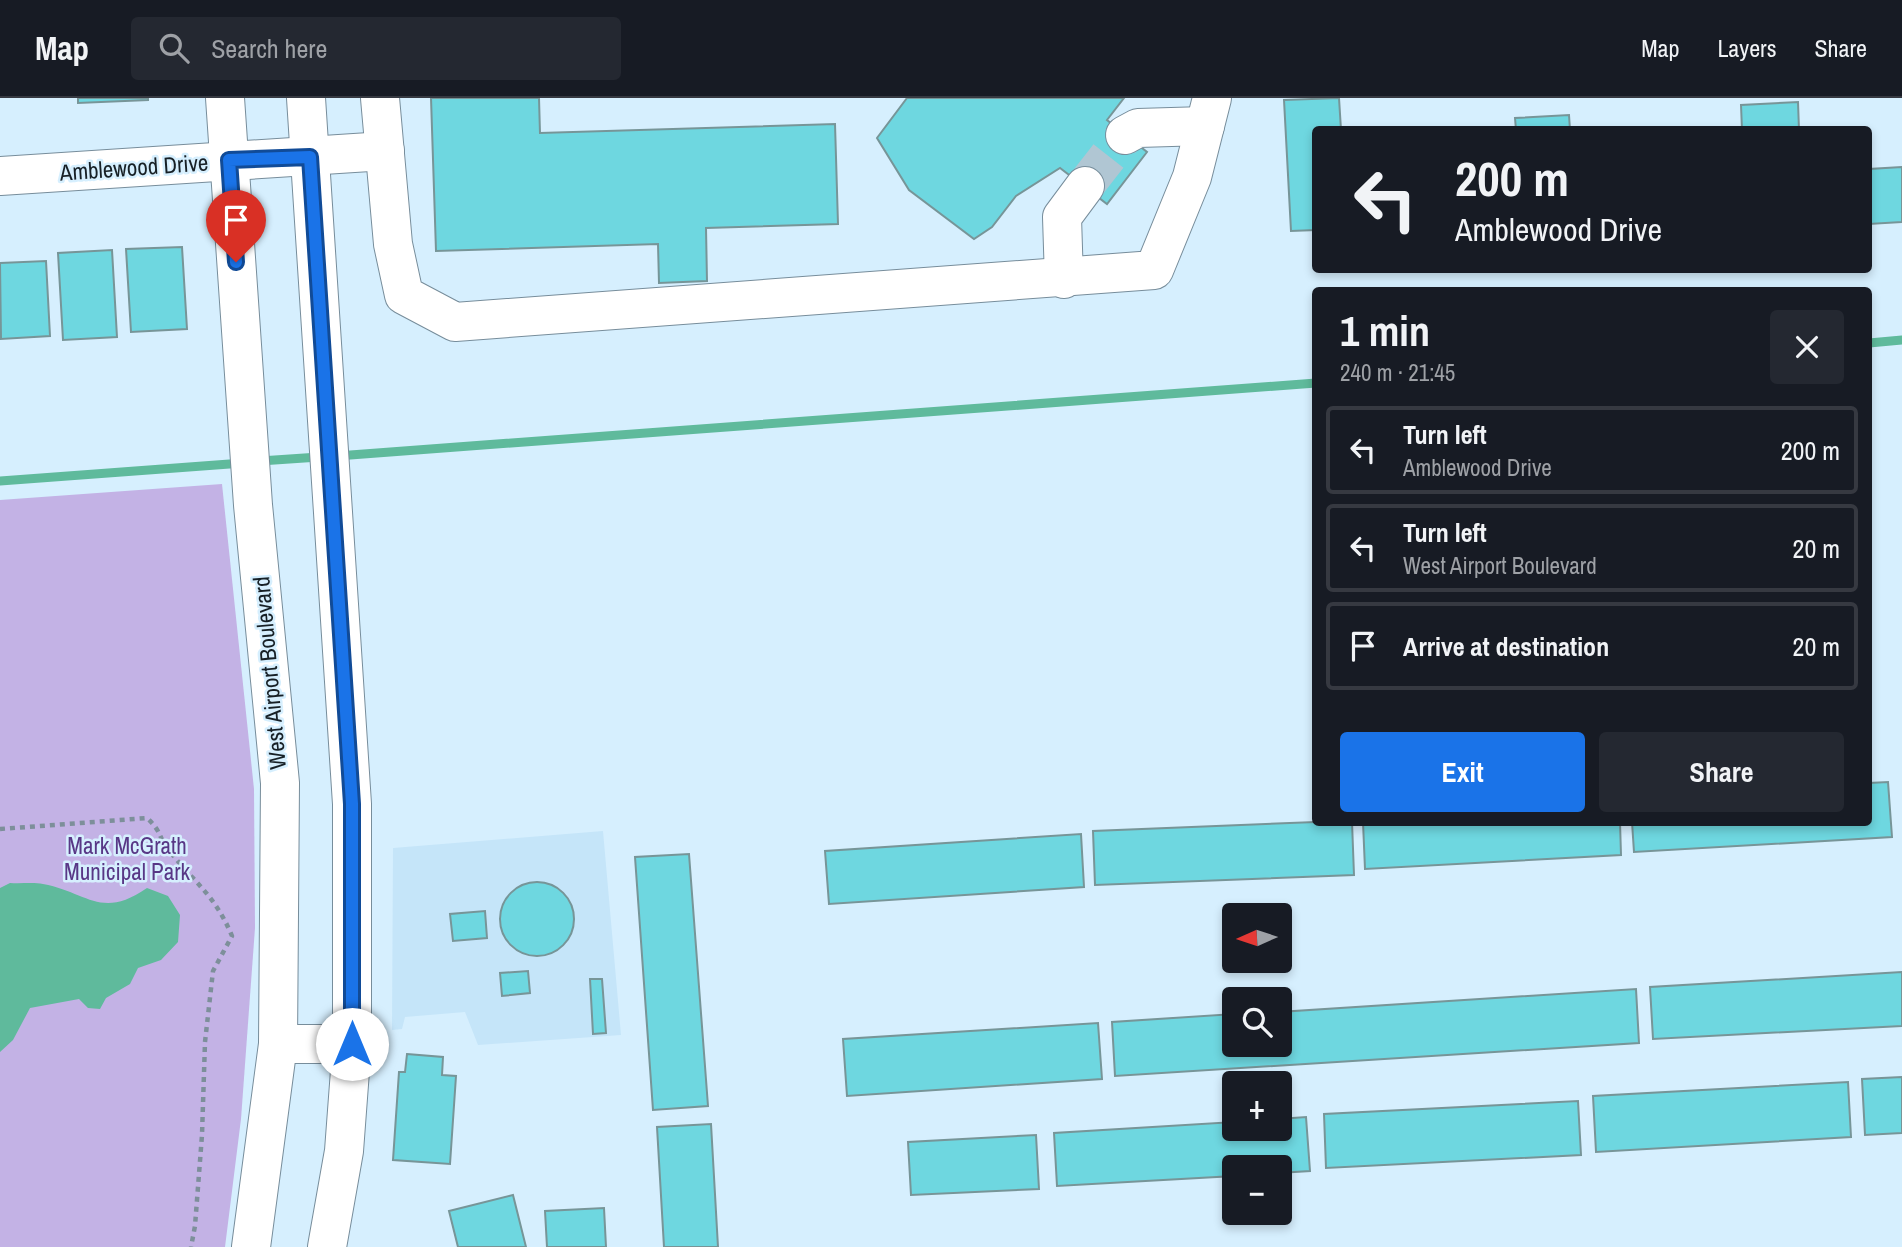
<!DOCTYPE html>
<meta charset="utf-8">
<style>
:root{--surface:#171b24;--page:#242831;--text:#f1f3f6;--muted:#9ea1a6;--line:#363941;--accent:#1a73e8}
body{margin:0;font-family:"Archivo Narrow",sans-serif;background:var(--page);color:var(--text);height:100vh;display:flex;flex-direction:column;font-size:26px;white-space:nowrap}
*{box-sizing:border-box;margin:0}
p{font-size:23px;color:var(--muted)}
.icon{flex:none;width:38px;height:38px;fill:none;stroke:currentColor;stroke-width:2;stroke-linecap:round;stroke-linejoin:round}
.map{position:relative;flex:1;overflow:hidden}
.sheet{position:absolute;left:1312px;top:189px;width:560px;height:539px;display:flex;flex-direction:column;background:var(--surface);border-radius:7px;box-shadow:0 4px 10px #0003}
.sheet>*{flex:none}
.hud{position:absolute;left:1312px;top:28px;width:560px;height:147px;border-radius:7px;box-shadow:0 4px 10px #0003;background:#171b24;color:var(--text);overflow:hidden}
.needle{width:46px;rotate:267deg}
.tools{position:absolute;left:1222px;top:805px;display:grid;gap:14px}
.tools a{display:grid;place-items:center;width:70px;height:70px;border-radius:7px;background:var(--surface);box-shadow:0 4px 10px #0003;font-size:35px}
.pin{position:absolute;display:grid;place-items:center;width:60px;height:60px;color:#fff;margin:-72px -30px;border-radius:50% 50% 50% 0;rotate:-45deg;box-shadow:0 0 7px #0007}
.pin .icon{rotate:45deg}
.me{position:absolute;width:77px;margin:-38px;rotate:0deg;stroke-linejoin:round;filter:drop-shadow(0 0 5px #0008)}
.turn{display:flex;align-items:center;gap:24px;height:147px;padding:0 28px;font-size:32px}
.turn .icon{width:91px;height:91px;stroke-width:2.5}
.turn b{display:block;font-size:49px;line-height:60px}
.round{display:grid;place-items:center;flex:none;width:74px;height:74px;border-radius:7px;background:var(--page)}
.head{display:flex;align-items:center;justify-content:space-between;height:119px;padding:0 28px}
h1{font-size:42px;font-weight:700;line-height:52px}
.cta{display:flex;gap:14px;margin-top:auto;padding:14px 28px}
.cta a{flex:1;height:80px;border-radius:7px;background:var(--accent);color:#fff;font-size:28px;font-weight:700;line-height:80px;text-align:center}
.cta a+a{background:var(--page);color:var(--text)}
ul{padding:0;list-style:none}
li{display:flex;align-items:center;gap:21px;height:88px;margin:0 14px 10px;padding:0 14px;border:4px solid var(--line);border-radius:7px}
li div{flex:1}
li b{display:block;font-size:26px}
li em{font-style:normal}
header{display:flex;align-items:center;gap:42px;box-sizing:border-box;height:98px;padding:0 35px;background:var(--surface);border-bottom:2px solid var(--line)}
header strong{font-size:33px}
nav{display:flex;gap:38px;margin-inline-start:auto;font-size:24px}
.search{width:490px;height:63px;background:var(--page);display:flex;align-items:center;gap:18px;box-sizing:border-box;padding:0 24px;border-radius:7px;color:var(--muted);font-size:26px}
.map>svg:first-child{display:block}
</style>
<header>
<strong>Map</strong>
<div class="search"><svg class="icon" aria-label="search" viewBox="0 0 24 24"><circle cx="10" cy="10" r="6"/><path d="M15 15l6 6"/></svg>Search here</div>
<nav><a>Map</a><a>Layers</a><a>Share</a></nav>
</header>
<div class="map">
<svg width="1902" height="1149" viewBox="0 0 1902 1149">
<rect width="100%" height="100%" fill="#d6effe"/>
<path fill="#c5e5f9" d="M603,733L621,937L478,947L465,914L405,919L402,931L392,932L393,750Z"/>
<path fill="#c3b2e5" d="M222,386L254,691L255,830L241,1021L225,1149H0V402Z"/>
<path fill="#5fba9c" d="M10,785C21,786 33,784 43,786C87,794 101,822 147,790L168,798L180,817L178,844L161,862L138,870L130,886L106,900L100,911L88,910L79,901L30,910L13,942L0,954V790Z"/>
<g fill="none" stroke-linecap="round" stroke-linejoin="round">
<g stroke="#5fba9c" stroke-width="9">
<path d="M1869,245L1902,242"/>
<path d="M337,358L1316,285"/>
<path d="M260,363L319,359"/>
<path d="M0,383L243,365"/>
</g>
</g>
<g fill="#6ed7e0" stroke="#779598" stroke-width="2">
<path d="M78,0H148V2L78,5Z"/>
<path d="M431,0H539L540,35L835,26L838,126L706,130L707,183L659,185L658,146L436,153Z"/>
<path d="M907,0H1124L1107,22L1147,54L1107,106L1060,70L1016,98L992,129L974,141L909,92L877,40Z"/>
<path d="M1339,0L1341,32H1316V132L1291,133L1284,2Z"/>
<path d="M1798,4L1799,32H1742L1741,7Z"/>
<path d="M1569,17L1570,32H1516L1515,20Z"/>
<path d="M1902,69V124L1869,126V71Z"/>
<path d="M182,149L187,231L131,234L126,151Z"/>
<path d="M112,152L117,239L63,242L58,155Z"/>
<path d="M46,163L50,238L1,241L0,165Z"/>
<path d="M1888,684L1892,739L1634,754L1632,724H1869V685Z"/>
<path d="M1316,724H1352L1354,777L1095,787L1093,733Z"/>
<path d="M1363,724H1620L1621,757L1365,771Z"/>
<path d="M1081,736L1084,789L829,806L825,753Z"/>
<path d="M689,756L708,1008L653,1012L635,759Z"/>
<circle cx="537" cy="821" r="37"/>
<path d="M485,813L487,840L453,843L450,816Z"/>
<path d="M528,873L530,895L502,898L500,875Z"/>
<path d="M1902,874V928L1653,941L1650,889Z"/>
<path d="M590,881H602L606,935L593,936Z"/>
<path d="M1636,891L1639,945L1115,978L1112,924L1234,916V947H1279V914Z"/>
<path d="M1098,925L1102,981L847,998L843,941Z"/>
<path d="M407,956L443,959L442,977L456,978L450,1066L393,1062L399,974H405Z"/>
<path d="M1902,979V1035L1865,1037L1862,981Z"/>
<path d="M1848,984L1851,1039L1596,1054L1593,998Z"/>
<path d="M1578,1003L1581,1057L1326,1070L1324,1016Z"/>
<path d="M1306,1019L1310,1073L1279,1075V1069H1234V1078L1057,1088L1054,1035L1234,1024V1031H1279V1021Z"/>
<path d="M711,1026L718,1149H664L657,1029Z"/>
<path d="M1036,1037L1039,1091L911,1097L908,1044Z"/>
<path d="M513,1097L526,1149H458L449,1113Z"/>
<path d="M604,1110L606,1149H547L545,1113Z"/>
</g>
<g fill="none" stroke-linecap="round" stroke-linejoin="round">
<path stroke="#b0c6d3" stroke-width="38" stroke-dasharray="38 19" stroke-linecap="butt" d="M1085,88L1125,37"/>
<g stroke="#778d9b" stroke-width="40">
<g id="minor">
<path d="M380,0L393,146L404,197L455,224L1154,172L1192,79L1212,0"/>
<path d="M1125,37L1138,30L1205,28"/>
<path d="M0,78L385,53"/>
<path d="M1064,181L1062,119L1085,88"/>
</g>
</g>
<g stroke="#778d9b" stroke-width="40">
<g id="major">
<path d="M225,0L253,407L280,685L278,946L251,1149"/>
<path d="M306,0L352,706V946L344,1053L327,1149"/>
<path d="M278,946H352"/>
</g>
</g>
<path stroke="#7d8f9a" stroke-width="4.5" stroke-dasharray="5 5" stroke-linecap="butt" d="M0,731L147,720C162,734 158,738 168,751C194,785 214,795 232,838L213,873L205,944L202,1037L195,1128L191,1149"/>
<use href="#minor" stroke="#fff" stroke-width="38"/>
<use href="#major" stroke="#fff" stroke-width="38"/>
</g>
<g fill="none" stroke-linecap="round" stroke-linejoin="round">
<g stroke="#114b97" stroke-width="18">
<path id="route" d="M236,164L229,62L310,59L352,706V946"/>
</g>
<use href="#route" stroke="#1a73e8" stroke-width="12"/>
</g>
<g text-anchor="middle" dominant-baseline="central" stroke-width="5" stroke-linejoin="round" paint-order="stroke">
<g font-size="23" fill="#172026" stroke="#d6effe">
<text transform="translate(134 69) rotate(-4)">Amblewood Drive</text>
<text transform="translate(269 575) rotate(-95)">West Airport Boulevard</text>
</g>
<g font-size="23" fill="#583786" stroke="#d6effe">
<text x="127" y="747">Mark McGrath<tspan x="127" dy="26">Municipal Park</tspan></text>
</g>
</g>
</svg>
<div class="tools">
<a><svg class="needle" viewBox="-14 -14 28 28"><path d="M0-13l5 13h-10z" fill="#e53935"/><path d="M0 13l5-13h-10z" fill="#9ea1a6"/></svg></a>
<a><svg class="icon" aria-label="search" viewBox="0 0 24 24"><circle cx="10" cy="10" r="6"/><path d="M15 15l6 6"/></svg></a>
<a>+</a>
<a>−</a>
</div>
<div class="pin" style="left:236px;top:164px;background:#d93025"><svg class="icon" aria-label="arrive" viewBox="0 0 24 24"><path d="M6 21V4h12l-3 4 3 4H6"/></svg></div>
<svg class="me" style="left:352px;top:946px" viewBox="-20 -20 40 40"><circle r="19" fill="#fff"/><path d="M0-13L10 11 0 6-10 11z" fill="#1a73e8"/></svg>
<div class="hud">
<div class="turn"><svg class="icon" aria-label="left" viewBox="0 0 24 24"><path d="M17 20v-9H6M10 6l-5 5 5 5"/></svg><div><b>200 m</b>Amblewood Drive</div></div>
</div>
<section class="sheet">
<div class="head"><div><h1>1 min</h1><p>240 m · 21:45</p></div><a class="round"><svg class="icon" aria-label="close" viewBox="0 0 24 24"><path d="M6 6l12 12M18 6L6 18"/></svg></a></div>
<ul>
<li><svg class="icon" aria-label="left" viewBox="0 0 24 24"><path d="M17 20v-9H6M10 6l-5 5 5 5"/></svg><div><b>Turn left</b><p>Amblewood Drive</p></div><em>200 m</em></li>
<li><svg class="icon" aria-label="left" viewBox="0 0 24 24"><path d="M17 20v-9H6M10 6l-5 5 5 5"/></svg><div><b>Turn left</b><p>West Airport Boulevard</p></div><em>20 m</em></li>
<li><svg class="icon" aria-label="arrive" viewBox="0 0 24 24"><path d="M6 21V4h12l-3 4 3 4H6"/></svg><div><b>Arrive at destination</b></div><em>20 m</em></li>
</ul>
<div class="cta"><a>Exit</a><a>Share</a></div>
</section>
</div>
